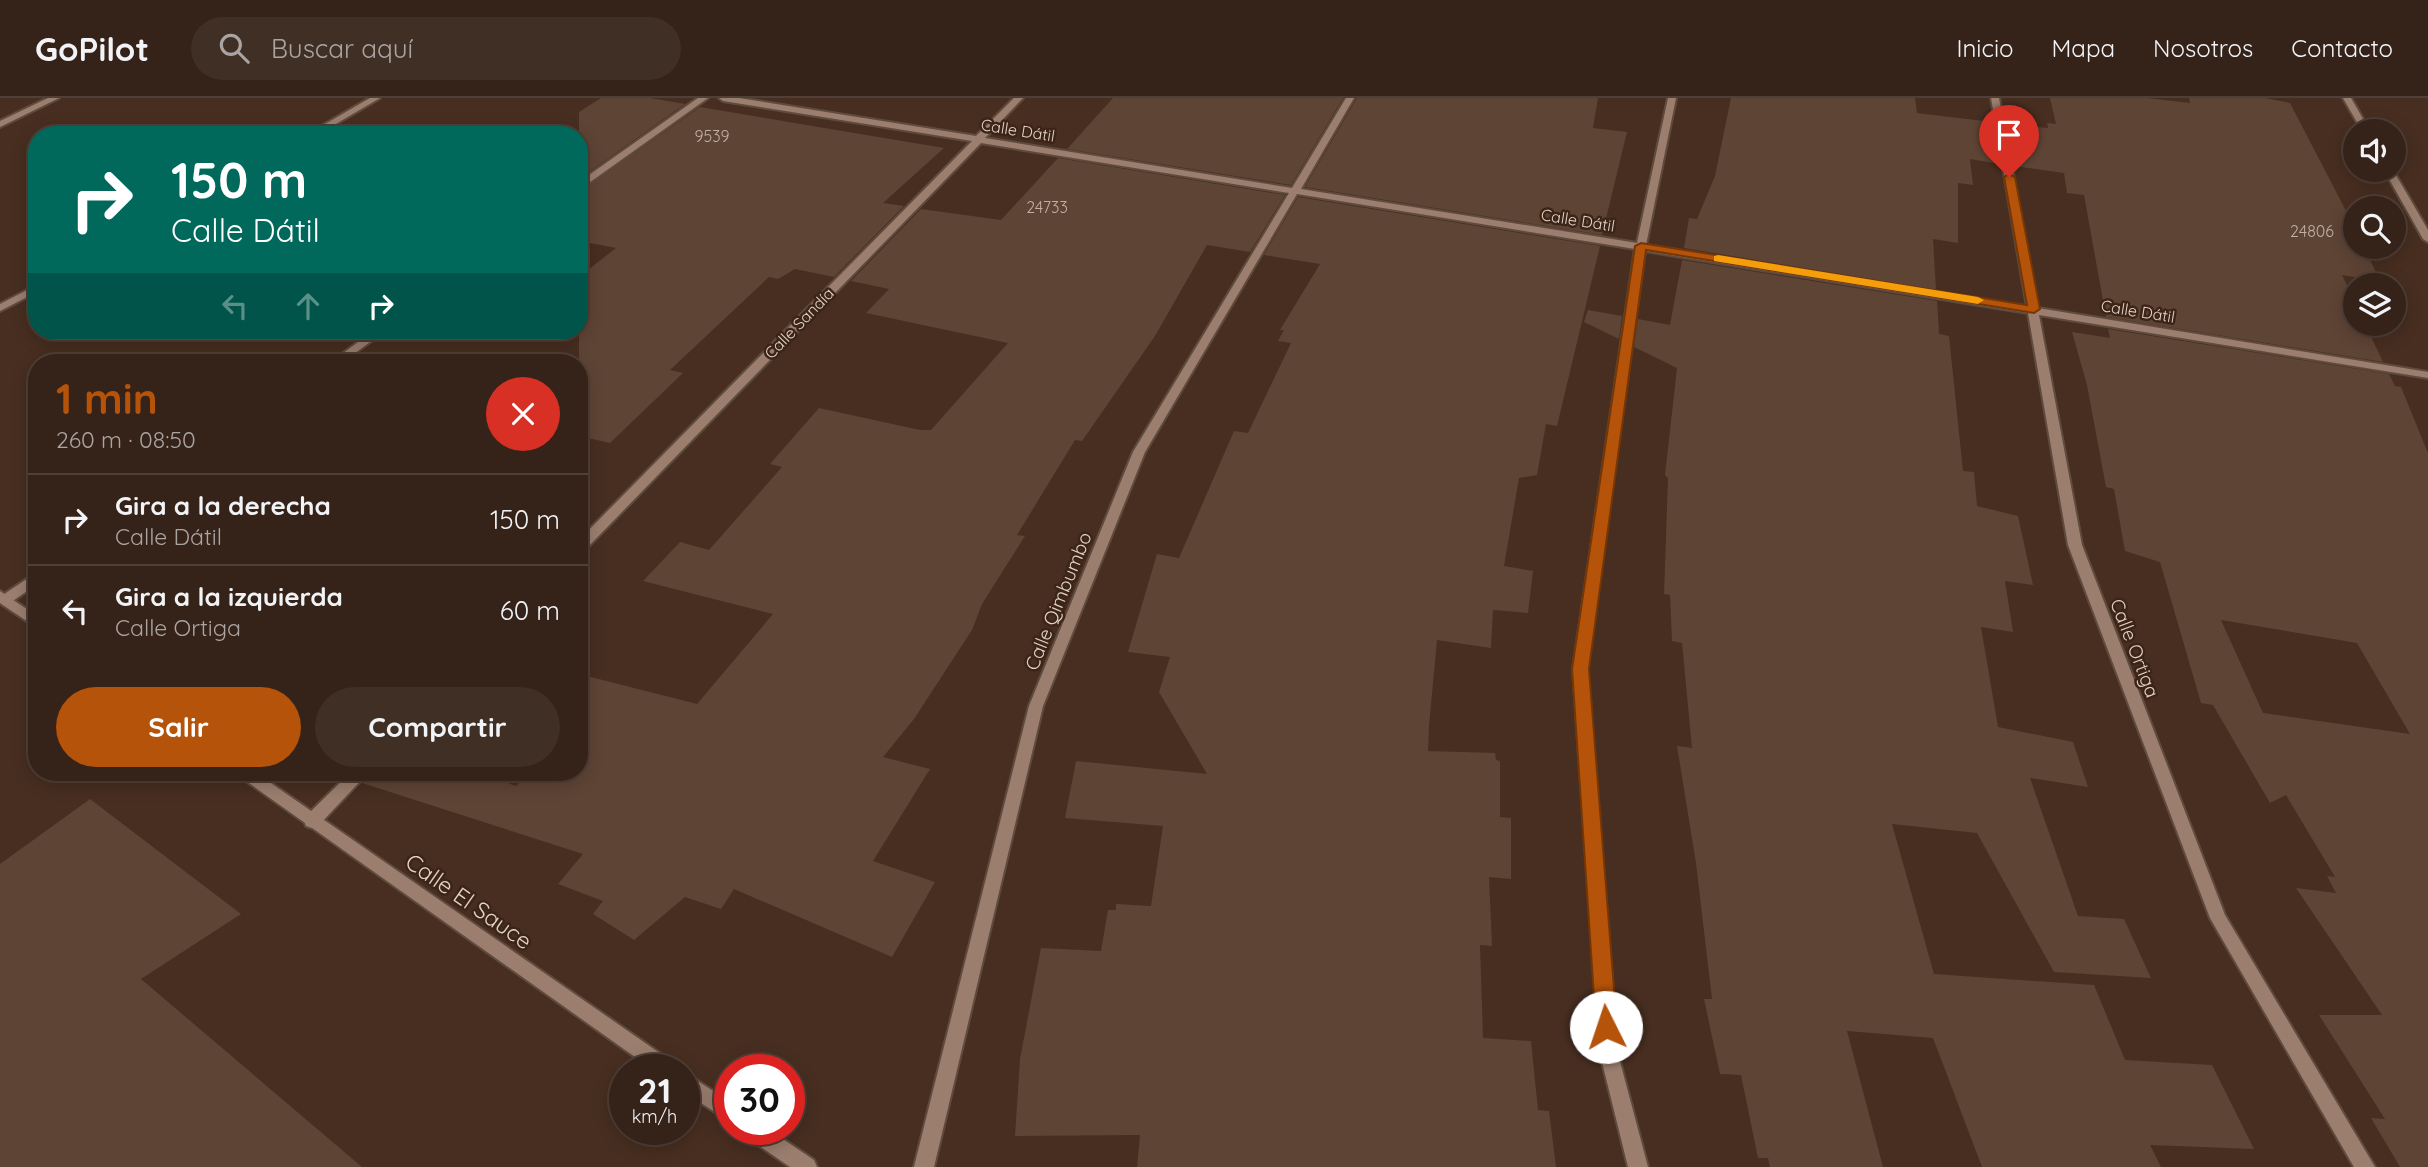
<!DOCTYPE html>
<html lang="es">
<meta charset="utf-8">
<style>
:root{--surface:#352218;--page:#402f25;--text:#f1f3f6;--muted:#aaa4a2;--line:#4f3f37;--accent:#b45309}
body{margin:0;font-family:Quicksand,sans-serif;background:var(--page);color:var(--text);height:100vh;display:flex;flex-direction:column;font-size:26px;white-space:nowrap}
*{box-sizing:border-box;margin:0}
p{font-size:23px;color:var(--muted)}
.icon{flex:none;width:38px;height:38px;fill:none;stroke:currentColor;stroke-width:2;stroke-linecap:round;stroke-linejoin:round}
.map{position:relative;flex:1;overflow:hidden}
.panel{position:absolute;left:28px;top:256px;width:560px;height:427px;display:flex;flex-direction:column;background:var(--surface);border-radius:28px;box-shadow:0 4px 18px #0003,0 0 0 2px var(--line)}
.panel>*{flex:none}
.guide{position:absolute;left:28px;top:28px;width:560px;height:214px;border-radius:28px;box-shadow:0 4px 18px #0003,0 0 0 2px var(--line);background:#00695c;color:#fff;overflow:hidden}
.tools{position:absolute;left:2343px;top:21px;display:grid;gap:14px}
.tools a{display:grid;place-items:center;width:63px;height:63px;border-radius:50%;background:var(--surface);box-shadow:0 4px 18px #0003,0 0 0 2px var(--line);font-size:35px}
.speed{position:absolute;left:609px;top:956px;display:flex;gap:14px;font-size:35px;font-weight:700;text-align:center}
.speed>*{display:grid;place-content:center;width:91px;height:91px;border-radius:50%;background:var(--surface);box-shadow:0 4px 18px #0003,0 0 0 2px var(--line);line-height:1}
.speed small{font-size:18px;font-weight:400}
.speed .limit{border:10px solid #d22;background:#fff;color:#111}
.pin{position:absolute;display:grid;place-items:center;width:60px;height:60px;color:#fff;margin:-72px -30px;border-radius:50% 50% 50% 0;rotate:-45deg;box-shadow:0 0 7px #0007}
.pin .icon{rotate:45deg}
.me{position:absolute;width:77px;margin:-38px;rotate:356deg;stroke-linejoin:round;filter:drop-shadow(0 0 5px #0008)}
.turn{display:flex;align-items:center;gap:24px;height:147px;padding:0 28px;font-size:32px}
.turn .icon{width:91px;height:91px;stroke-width:2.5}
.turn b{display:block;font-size:49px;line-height:60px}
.lanes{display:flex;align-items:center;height:66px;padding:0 28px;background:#0003;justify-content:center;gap:35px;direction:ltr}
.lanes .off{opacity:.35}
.round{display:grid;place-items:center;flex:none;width:74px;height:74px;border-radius:37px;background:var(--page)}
.head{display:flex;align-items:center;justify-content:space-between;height:119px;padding:0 28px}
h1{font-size:42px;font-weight:700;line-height:52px;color:var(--accent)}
.button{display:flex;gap:14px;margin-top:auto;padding:14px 28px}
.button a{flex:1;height:80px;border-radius:42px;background:var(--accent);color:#fff;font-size:28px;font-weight:700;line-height:80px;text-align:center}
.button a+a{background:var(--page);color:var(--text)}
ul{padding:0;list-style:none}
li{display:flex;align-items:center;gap:21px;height:91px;padding:0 28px;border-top:2px solid var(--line)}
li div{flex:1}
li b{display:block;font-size:26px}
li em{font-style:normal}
header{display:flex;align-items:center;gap:42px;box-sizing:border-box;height:98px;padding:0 35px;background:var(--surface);border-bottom:2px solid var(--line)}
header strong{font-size:33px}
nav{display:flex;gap:38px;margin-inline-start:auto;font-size:24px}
.search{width:490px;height:63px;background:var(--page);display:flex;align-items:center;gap:18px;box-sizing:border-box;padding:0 24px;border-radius:38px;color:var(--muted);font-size:26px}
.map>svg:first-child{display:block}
</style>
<header>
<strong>GoPilot</strong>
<div class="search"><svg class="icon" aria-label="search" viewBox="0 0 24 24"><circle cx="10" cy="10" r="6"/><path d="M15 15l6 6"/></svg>Buscar aquí</div>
<nav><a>Inicio</a><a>Mapa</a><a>Nosotros</a><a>Contacto</a></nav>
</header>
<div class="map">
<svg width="2428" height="1069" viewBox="0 0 2428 1069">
<rect width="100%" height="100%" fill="#472e20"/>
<g fill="#5e4435" fill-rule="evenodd">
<path d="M601,0H650L685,6L579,81V14Z"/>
<path d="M1113,0H1343L1291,87L1067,51Z"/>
<path d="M1357,0H1598L1593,30L1627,34L1602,137L1305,89Z"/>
<path d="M1731,0H1915L1917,15L1992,24L2000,66L1970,61L1973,87L1958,85V145L1933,141L1936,192L1684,150L1689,120L1697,121L1715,78Z"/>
<path d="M2050,0H2147L2190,5L2189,0H2265L2290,5L2356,132V149H2364L2380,183L2342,177L2356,206V226H2365L2383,264L2106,219L2084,97L2067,95L2064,75L2014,68L2006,26L2048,30L2047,25L2056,26Z"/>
<path d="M700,9L944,50L883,105L904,108L834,179L795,171L778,181L769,179L670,272L683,275L610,345L579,338V179L616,150L579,143V94Z"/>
<path d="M1058,60L1285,97L1250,154L1207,147L1155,238L1082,343L1075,342L1017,437L1025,438L982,506L972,532L914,621L883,659L930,671L873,763L935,784L892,859L734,791L721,811L685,799L634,842L593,816L603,803L558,786L583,756L362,685L372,674H477L516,688L530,674H579V576L697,606L773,516L643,483L680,444L709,452L782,369L770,366L819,310L920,332H931L1008,245L866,215L889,191L851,183L921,111L1001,122Z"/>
<path d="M1298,99L1600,148L1557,328L1546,326L1537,377L1519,380L1504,468L1533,473L1528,515L1493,512L1491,550L1437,542L1429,628L1428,653L1495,655L1496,662L1500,663V719L1511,720V781L1489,779L1492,848L1480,847L1483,940L1531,943L1538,1012L1549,1013L1556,1069H1137L1140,1037L1015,1038L1020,961L1041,850L1101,853L1108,812H1116V806L1151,808L1163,728L1065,720L1076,663L1207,676L1159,594L1170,559L1128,554L1157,456L1179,460L1234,333L1248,335L1291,245L1278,243L1284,232H1280L1320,166L1264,157Z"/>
<path d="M1682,162L1937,203L1939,236L1949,238L1963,373L1974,374L1977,408L2018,418L2033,487L2005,483L2013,534L1981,529L1998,629L2073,644L2088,689L2030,680L2078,818L2124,821L2151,880L2054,874L1977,735L1892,726L1934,876L2094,887L2125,962L2212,967L2254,1051L2150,1047L2161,1069H1982L1933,940L1847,933L1883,1069H1770L1768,1060H1758L1741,977L1720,976L1704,901H1712L1696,765L1677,648L1692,650L1682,545L1672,543L1670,497L1664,496L1668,380L1665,377L1677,270L1634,249L1638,221L1670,227Z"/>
<path d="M1588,212L1622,218L1619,241L1584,224Z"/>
<path d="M2108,231L2389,276L2395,288L2401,289L2428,355V1069H2400L2371,1020L2385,1021L2319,917H2382L2296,790L2336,795L2327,778L2335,779L2286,697L2270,705L2213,607L2201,605L2160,464L2125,453L2114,391L2106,389L2087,287L2072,234L2110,240ZM2221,522L2357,545L2410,636L2263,615Z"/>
<path d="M90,701L241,816L141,881L362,1069H0V766Z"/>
</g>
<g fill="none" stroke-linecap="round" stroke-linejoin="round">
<g stroke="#5f4b3e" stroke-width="4">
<g id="minor">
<path d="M48,0H59L0,29V23Z"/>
<path d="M370,0H380L317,37H306Z"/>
<path d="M698,0H708L579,92V84Z"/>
<path d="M719,0H739L976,38L1014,0H1023L985,40L1292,90L1346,0H1354L1301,91L1637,145L1668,0H1676L1646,147L2027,209L1991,0H1999L2038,210L2428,274V280L2039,217L2082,447L2225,817L2375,1069H2354L2210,820L2068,447L2028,215L1645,153L1587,571L1618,956L1648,1069H1628L1600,956L1573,571L1635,151L1297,96L1145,354L1043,608L934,1069H914L1029,608L1133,354L1289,95L981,45L584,453L579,454V442L972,43L723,3Z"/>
<path d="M37,187V194L0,213V206Z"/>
<path d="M373,233H385L343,264H331Z"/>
<path d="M37,474V486L10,505H0V499Z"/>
<path d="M351,674H369L318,728L312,730L306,728L304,723L306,718Z"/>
</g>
</g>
<g stroke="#5f4b3e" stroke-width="4">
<g id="tertiary">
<path d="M2343,0H2351L2370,33H2362Z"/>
<path d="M2384,72H2393L2428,132V144L2423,141Z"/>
<path d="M0,493L37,518V530L0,505Z"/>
<path d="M236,674H255L674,965L676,971H652L239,678Z"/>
<path d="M684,974L730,1004V1024L684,994Z"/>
<path d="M743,1031H768L814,1062L817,1069H790L745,1038Z"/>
</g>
</g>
<use href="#minor" fill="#9b7e6e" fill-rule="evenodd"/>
<use href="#tertiary" fill="#9b7e6e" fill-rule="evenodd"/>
</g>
<path fill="#b45309" stroke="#753606" stroke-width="2" d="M2009,76L2015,79L2040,211L2034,215L1646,152L1589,571L1617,929L1614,935L1606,938L1599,935L1596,929L1572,571L1635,148L1641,145L2027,207L2004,79Z"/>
<path fill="#f59e0b" d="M1718,157L1978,199L1984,202L1978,206L1714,163V158Z"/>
<g text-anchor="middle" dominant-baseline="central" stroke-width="5" stroke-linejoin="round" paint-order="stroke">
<g font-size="16" fill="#e2d2c9" stroke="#3c2416">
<text transform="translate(1018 32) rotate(9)">Calle Dátil</text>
<text transform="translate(1578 122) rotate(9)">Calle Dátil</text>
<text transform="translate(2138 213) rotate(9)">Calle Dátil</text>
<text transform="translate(799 225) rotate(-46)">Calle Sandía</text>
</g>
<g font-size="16" fill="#c1aea4">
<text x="712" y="38">9539</text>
<text x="1047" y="109">24733</text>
<text x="2312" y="133">24806</text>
</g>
<g font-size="19" fill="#e2d2c9" stroke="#3c2416">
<text transform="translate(1058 503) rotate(-68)">Calle Qimbumbo</text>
<text transform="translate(2135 550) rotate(69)">Calle Ortiga</text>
</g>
<g font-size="23" fill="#e2d2c9" stroke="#3c2416">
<text transform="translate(469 803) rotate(35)">Calle El Sauce</text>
</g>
</g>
</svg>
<div class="tools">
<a><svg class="icon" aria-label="sound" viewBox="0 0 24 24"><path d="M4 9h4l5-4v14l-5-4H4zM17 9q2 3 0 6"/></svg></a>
<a><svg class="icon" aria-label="search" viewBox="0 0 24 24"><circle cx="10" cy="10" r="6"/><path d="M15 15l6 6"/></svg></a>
<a><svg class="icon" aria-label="layers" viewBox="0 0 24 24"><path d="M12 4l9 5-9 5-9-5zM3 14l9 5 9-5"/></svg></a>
</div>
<div class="speed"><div>21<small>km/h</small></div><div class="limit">30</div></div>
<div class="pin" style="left:2009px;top:79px;background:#d93025"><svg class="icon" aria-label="arrive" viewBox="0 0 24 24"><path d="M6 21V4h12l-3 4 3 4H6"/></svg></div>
<svg class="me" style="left:1606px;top:929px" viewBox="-20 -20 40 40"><circle r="19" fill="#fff"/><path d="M0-13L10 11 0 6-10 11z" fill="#b45309"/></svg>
<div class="guide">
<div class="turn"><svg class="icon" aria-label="right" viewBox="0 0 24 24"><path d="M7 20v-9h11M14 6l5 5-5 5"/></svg><div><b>150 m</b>Calle Dátil</div></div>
<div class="lanes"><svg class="icon off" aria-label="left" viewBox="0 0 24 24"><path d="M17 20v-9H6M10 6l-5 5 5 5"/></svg><svg class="icon off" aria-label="ahead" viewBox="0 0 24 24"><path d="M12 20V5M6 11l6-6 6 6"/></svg><svg class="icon" aria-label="right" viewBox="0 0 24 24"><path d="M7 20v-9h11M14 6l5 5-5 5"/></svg></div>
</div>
<section class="panel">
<div class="head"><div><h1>1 min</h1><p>260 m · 08:50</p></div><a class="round" style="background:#d93025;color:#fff"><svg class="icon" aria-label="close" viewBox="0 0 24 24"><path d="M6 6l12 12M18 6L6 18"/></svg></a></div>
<ul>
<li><svg class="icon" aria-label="right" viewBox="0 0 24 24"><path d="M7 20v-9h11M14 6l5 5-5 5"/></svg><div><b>Gira a la derecha</b><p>Calle Dátil</p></div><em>150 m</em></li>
<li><svg class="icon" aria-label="left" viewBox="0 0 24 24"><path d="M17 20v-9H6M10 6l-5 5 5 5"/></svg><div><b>Gira a la izquierda</b><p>Calle Ortiga</p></div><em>60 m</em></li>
</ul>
<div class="button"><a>Salir</a><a>Compartir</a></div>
</section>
</div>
